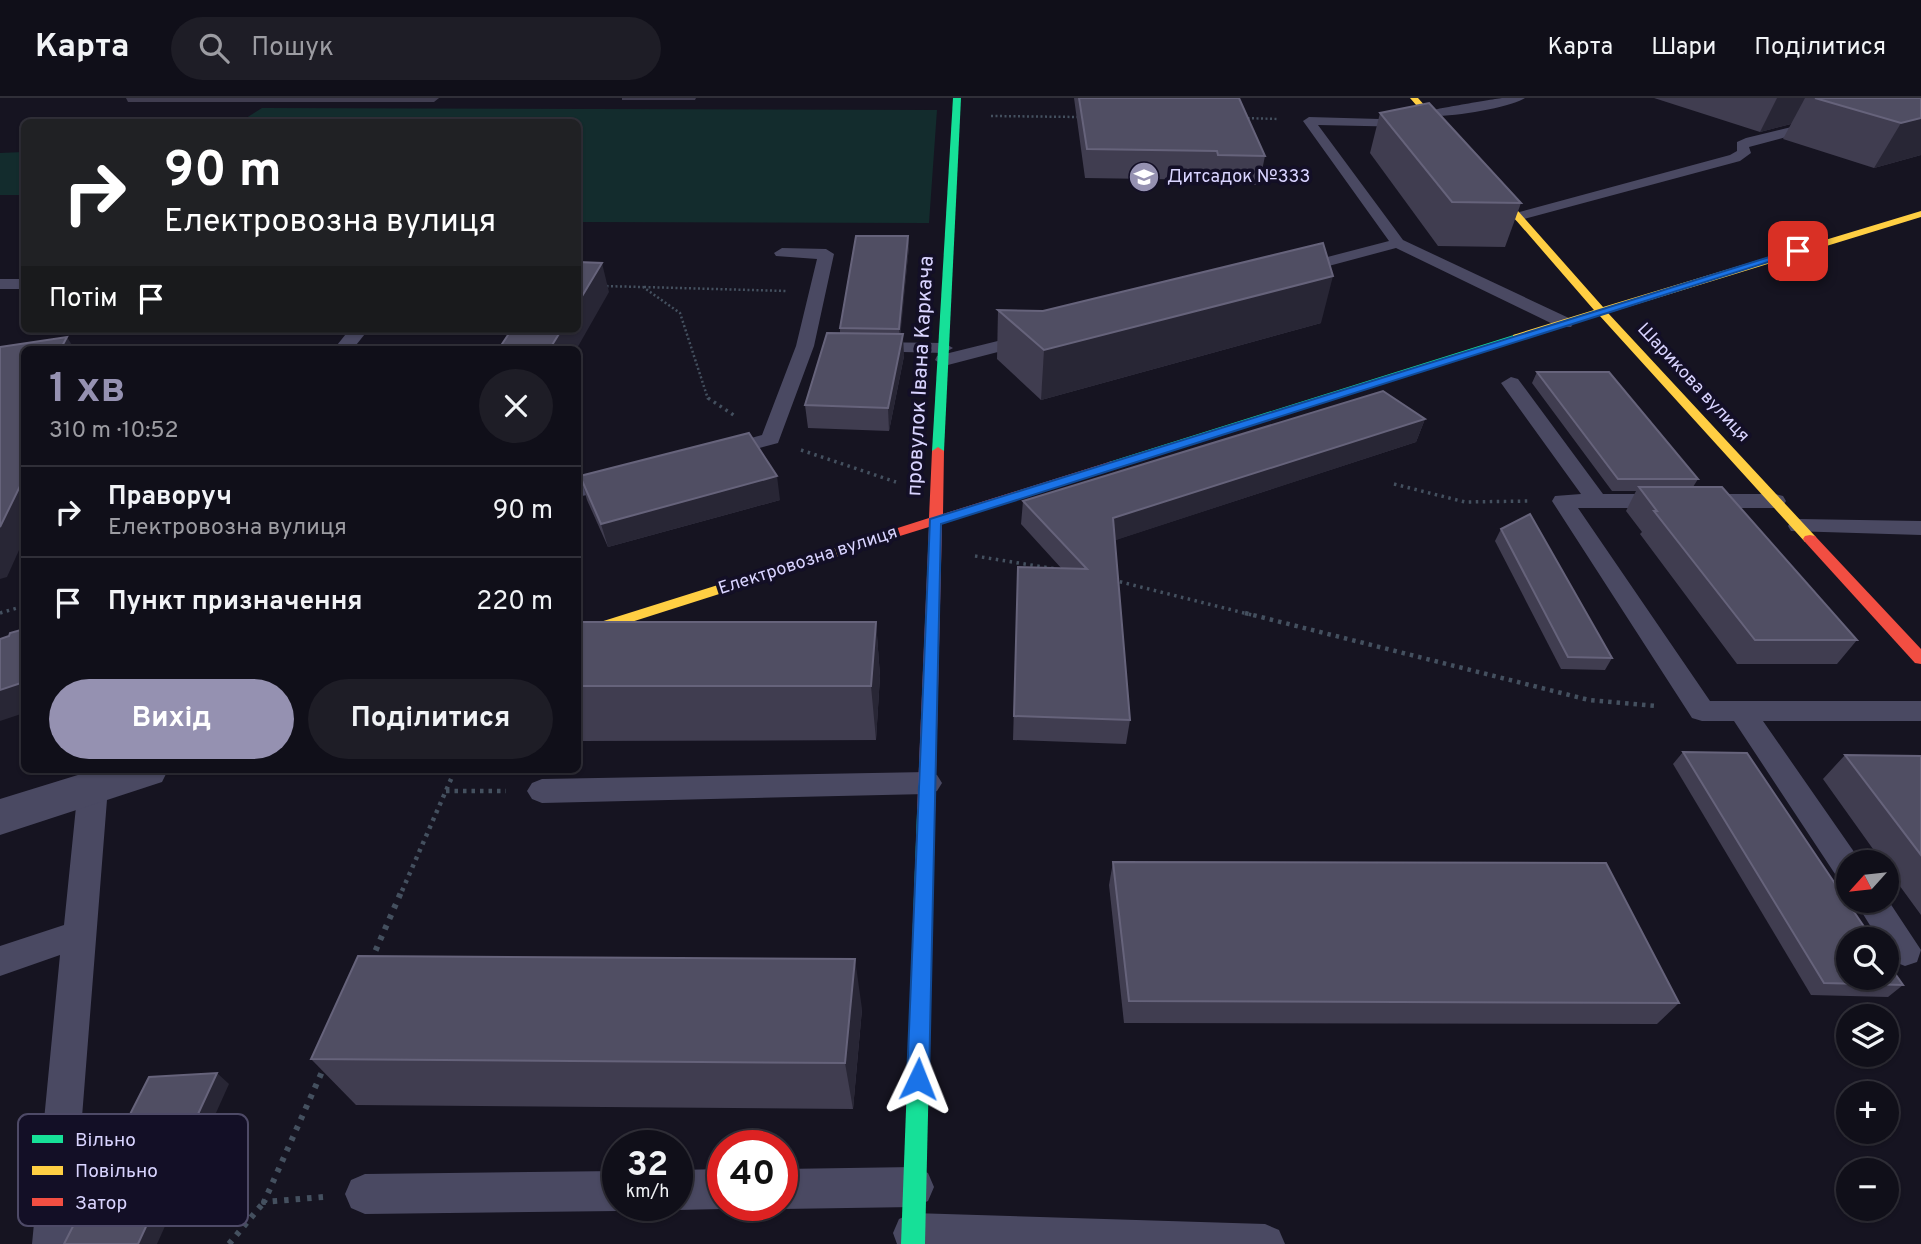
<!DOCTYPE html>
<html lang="uk">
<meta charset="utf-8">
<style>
:root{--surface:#100f19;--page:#1e1d26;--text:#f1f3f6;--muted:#9c9ca2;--line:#302f38;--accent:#9591b1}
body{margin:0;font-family:Overpass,sans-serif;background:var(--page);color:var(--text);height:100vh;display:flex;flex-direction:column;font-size:26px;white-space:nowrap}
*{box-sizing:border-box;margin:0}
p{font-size:23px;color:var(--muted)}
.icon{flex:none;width:38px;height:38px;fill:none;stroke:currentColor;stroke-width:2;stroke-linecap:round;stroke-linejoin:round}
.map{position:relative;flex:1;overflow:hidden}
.details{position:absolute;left:21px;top:248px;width:560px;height:427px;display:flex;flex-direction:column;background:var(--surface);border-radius:10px;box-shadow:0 2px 5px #0004,0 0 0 2px var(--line)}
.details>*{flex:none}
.hud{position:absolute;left:21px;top:21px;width:560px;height:214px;border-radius:10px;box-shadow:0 2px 5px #0004,0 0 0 2px var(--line);background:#202124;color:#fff;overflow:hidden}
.needle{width:46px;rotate:243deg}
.fabs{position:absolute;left:1836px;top:752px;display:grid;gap:14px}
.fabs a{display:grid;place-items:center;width:63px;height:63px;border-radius:50%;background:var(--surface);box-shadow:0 2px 5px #0004,0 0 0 2px var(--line);font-size:35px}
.speed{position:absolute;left:602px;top:1032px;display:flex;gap:14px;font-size:35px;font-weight:700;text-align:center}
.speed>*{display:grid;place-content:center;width:91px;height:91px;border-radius:50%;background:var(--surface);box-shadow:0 2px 5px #0004,0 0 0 2px var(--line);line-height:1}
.speed small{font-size:18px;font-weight:400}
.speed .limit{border:10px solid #d22;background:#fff;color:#111}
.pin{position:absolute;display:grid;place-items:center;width:60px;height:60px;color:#fff;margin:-30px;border-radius:14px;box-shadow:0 4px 10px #0006}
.me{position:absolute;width:77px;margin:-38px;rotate:2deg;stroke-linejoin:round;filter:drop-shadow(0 0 5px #0008)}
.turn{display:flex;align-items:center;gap:24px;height:147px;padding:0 28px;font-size:32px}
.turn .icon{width:91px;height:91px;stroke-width:2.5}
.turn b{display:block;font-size:49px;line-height:60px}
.then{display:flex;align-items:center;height:66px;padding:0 28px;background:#0003;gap:14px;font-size:26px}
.round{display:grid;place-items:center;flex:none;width:74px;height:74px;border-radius:37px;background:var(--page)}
.headline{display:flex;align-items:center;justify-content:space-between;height:119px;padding:0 28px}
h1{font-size:42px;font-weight:700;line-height:52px;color:var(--accent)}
.button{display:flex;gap:14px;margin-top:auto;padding:14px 28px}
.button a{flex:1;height:80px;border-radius:42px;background:var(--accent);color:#fff;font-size:28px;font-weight:700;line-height:80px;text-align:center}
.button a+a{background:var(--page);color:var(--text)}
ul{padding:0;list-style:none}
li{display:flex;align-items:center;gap:21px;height:91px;padding:0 28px;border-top:2px solid var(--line)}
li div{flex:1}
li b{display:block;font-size:26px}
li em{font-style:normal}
header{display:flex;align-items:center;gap:42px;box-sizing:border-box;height:98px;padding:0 35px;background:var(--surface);border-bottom:2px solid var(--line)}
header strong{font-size:33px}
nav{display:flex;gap:38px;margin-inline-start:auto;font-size:24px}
.search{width:490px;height:63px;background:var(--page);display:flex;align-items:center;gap:18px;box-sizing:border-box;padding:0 24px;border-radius:38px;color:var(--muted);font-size:26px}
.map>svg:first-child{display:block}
</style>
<header>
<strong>Карта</strong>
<div class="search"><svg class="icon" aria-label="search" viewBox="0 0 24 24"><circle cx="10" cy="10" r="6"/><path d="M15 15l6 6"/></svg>Пошук</div>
<nav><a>Карта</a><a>Шари</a><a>Поділитися</a></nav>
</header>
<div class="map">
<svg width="1921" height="1146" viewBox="0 0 1921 1146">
<rect width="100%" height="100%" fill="#161421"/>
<g fill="#132c2d">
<path d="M262,10L937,12L929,125L578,124V24H240Z"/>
<path d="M24,54V97H0V55Z"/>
</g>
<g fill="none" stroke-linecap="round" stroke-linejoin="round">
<g stroke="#44505f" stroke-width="2.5" stroke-dasharray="2 2.5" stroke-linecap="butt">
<path d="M991,18L1080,19"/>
<path d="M1243,20L1279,21"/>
<path d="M602,188L643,189L680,215L708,301"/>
<path d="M644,189L786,193"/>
</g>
<g stroke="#44505f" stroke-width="3.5" stroke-dasharray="2.5 4.5" stroke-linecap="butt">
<path d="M708,300L735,318"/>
<path d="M801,352L896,384"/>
<path d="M1394,386L1465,404L1531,403"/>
<path d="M975,458L1056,471"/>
<path d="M1113,482L1252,517"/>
<path d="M0,515L24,508"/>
</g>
<g stroke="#44505f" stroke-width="4.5" stroke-dasharray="3.5 5" stroke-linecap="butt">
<path d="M1245,515L1589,602L1656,608"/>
<path d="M446,693H506"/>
<path d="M402,793L455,672"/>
</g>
<g stroke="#44505f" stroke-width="6" stroke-dasharray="4.5 7" stroke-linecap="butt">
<path d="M371,863L402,792"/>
<path d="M323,1099L264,1104L325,967"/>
<path d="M229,1146L264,1104"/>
</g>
<g fill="#4a4962" fill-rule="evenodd">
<path d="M1502,0H1525C1513,9 1434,24 1422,15C1426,12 1489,2 1502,0Z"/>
<path d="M1309,19L1415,22V28L1411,29L1318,27L1403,142L1571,221L1574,225L1571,229H1559L1396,150L1295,177L1289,175L1287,172L1289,169L1389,143L1303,23Z"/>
<path d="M1820,22L1826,26L1824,29L1749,49L1751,55L1740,63L1517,123L1510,119L1512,116L1730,57L1737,53V44L1746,40Z"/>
<path d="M782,150L826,151L834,156L814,248L778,345L722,360L715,358L712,354L715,350L762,337L796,248L817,161L776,158L774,155Z"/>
<rect x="0" y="181" width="24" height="10"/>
<path d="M350,231H369L352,252H333Z"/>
<path d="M1030,235L1036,236L1039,240L1036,244L944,268L935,262L937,258Z"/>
<path d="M868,244L944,245L953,250L944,255L862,253L859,249L862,245Z"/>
<path d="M1511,279L1518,281L1603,396H1775L1783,398L1786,403L1783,408L1775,410H1578L1710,603H1921V623H1763L1859,761L1861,765H1848V783L1837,779L1734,623H1702L1692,620L1552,403L1555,398L1581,396L1501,285Z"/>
<path d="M617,377L625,378L628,383L625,388L578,399V387Z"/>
<path d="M1799,421L1921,423V437L1791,433L1788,428L1791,423Z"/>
<path d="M927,674L937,677L942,685L937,693L927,696L542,705L532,701L527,693L532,685L542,681Z"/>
<path d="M93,678L103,681L108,689L72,1146H32L60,857L0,878V848L64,827L78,689L83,681Z"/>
<path d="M1886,799L1921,852L1917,864L1905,868C1891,863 1886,857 1886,842H1879L1855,803H1886Z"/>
<path d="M914,1069L928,1075L934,1089L928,1103L914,1109L782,1111L775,1108H782V1071Z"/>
<path d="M723,1071V1108H730L723,1111L677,1112L668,1108H677V1072Z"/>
<path d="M618,1073V1108H630L618,1113L365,1116L351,1110L345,1096L351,1082L365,1076Z"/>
<path d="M913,1115L1265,1126L1279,1132L1285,1146H897L893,1135L899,1121Z"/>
</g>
<path fill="#4a4962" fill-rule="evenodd" d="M94,672H168L162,684L0,737V701Z"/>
<g fill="#16e098" fill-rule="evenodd">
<path d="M953,0H961L944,353L938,357L932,353Z"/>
<path d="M1517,236L1521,237V241L1117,370L1113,371L1107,367L1109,364Z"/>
<path d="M926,709L932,711L935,716L925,1146H901L917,716L920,711Z"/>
</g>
<g fill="#ffcf43" fill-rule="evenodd">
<path d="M1410,0H1418L1603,209L1921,113V119L1608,215L1815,438L1817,441L1815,444H1805L1599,217L1521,241H1513V237L1594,212Z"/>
<path d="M887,434L894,438L892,441L578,541V531Z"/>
</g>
<g fill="#f24e42" fill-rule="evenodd">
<path d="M938,349L944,353L943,416L1109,364L1113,363L1119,367L1117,370L942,425L935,716L932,721L926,723L920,721L917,716L929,429L887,442L880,438L882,435L929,420L932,353Z"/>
<path d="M1810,437L1815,438L1921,551V566L1915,565L1805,444L1803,441L1805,438Z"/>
</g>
</g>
<g fill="#403d50">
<path d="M126,0H439L434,4H128Z"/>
<path d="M622,0H696L695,2H622Z"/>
<path d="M1074,0H1239L1265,58L1259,87L1214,86L1213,82L1085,80Z"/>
<path d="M1654,0H1921V57L1874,70L1783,41L1791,26L1760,34Z"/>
<path d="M1380,15L1521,105L1505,149L1438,148L1370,55Z"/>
<path d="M908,138L909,148L900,236L904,258L889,333L808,330L805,307L840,235V230Z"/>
<path d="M998,212L1321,225L1041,302L997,261Z"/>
<path d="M1537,274L1698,381L1693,389L1857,542L1837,566H1737L1640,436L1642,434L1626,413L1636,393H1612L1532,285Z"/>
<path d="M1425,321L1416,344L1115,442L1130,622L1126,646L1013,642L1018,469L1062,471L1021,426L1023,403Z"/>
<path d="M580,378L780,402L608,449L587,402Z"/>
<path d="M1501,431L1612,560L1605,572L1561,571L1495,443Z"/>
<path d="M578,524H876L880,578L876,642L578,643Z"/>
<path d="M1683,654L1903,887L1888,899L1811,897L1673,666Z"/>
<path d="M1845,657L1921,658V817L1886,769V765H1883L1823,681Z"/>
<path d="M1113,764L1679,905L1657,926L1124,925L1109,787Z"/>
<path d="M862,911L853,1011L356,1007L311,961Z"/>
</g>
<g fill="#282635">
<path d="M1777,0H1805L1791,26L1760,34Z"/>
<path d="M1921,20V57L1874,70L1901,25Z"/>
<path d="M908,138L909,148L900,242L899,231Z"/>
<path d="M602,165L609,194L576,252H549L562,231H578V205Z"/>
<path d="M1333,178L1321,225L1041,302L1044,252Z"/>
<path d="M903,236L904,258L889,333L888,310Z"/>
<path d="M67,239L75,252H60Z"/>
<path d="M1425,321L1416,344L1110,444L1113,420Z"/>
<path d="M777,378L780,402L608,449L601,426Z"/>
<path d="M24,380V441L7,479L0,481V429Z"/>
<path d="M876,524L880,578L876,642L871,588Z"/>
<path d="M24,584V615L0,623V592Z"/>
<path d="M855,861L862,911L853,1011L845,965Z"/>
<path d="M217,975L229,986L157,1146H138Z"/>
</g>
<g fill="#504e63" stroke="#66637b" stroke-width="2">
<path d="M1079,0H1239L1265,58L1218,57L1217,53L1087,51Z"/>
<path d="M1815,0H1921V20L1901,25Z"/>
<path d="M1429,5L1521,105L1452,104L1380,15Z"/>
<path d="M856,138H908L899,231L840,230Z"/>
<path d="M1323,145L1333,178L1044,252L998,212L1043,213Z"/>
<path d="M578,164L602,165L578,205Z"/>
<path d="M512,231H562L549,252H498Z"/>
<path d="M827,235L903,236L888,310L805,307Z"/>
<path d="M67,239L60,252H24V380L0,429V249Z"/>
<path d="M1537,274H1609L1698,381H1618Z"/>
<path d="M1383,293L1425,321L1113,420L1130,622L1014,618L1018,469L1087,471L1023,403Z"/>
<path d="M749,335L777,378L601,426L580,378Z"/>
<path d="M1639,389H1722L1857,542H1755L1654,413H1657Z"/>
<path d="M1530,416L1612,560L1568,559L1501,431Z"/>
<path d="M578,524H876L871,588H578Z"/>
<path d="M24,531V584L0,592V541L9,538L10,535Z"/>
<path d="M1683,654L1747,655L1873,842H1848V880H1886V863L1903,887L1824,885Z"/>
<path d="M1845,657L1921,658V757Z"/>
<path d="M1113,764L1606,765L1679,905L1129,903Z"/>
<path d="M358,858L855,861L845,965L311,961Z"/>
<path d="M217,975L138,1146H64L149,979Z"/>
</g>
<path fill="#1a73e8" stroke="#114b97" stroke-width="2" d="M1795,151L1803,153L941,426L929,981L926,989L918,992L910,989L907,981L930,421Z"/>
<defs>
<g id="school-disc" transform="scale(1.575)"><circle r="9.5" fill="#9591b1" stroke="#130f26"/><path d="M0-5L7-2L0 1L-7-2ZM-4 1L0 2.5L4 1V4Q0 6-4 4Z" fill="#fff"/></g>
</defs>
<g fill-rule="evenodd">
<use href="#school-disc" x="1144" y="79"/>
</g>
<g text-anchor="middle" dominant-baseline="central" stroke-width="7" stroke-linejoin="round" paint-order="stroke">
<g font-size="18" fill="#d9d4ff" stroke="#130f26" text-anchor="start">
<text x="1167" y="79">Дитсадок №333</text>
</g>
<g font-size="18" fill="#d9d4ff" stroke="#130f26">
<text transform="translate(1693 285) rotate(47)">Шарикова вулиця</text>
<text transform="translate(808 463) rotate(-18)">Електровозна вулиця</text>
</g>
<g font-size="21" fill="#d9d4ff" stroke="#130f26">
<text transform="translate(921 278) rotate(-87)">провулок Івана Каркача</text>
</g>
</g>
<rect x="18" y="1016" width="230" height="112" rx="10" fill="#130f26" stroke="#4e4a67" stroke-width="2"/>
<rect x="32" y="1037" width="31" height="8" fill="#16e098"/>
<rect x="32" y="1068" width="31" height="9" fill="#ffcf43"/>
<rect x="32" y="1100" width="31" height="8" fill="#f24e42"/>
<g font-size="19" fill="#d9d4ff">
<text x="75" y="1048">Вільно</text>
<text x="75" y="1079">Повільно</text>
<text x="75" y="1111">Затор</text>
</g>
</svg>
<div class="fabs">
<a><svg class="needle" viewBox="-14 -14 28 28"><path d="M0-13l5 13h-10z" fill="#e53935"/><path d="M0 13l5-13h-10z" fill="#9c9ca2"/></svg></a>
<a><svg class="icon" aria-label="search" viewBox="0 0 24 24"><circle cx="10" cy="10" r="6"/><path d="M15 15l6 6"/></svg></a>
<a><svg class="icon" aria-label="layers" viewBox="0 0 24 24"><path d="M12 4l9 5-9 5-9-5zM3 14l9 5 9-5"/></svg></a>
<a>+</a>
<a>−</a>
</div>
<div class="speed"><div>32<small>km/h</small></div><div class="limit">40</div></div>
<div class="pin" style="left:1798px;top:153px;background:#d93025"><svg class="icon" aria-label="arrive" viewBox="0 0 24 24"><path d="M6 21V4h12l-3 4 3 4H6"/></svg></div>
<svg class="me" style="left:918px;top:981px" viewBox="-20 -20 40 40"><path d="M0-17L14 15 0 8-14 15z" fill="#1a73e8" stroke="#fff" stroke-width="4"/></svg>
<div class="hud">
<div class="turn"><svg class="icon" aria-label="right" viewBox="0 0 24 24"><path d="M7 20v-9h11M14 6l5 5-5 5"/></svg><div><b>90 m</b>Електровозна вулиця</div></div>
<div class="then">Потім<svg class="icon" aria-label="arrive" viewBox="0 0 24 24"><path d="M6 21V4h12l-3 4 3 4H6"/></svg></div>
</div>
<section class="details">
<div class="headline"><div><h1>1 хв</h1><p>310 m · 10:52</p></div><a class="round"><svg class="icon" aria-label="close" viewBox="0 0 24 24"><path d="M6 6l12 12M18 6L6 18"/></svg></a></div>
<ul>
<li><svg class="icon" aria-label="right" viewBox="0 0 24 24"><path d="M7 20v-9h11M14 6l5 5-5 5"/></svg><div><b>Праворуч</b><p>Електровозна вулиця</p></div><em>90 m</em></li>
<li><svg class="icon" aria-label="arrive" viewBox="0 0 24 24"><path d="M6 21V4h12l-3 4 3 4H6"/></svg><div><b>Пункт призначення</b></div><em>220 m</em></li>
</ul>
<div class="button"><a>Вихід</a><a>Поділитися</a></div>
</section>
</div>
